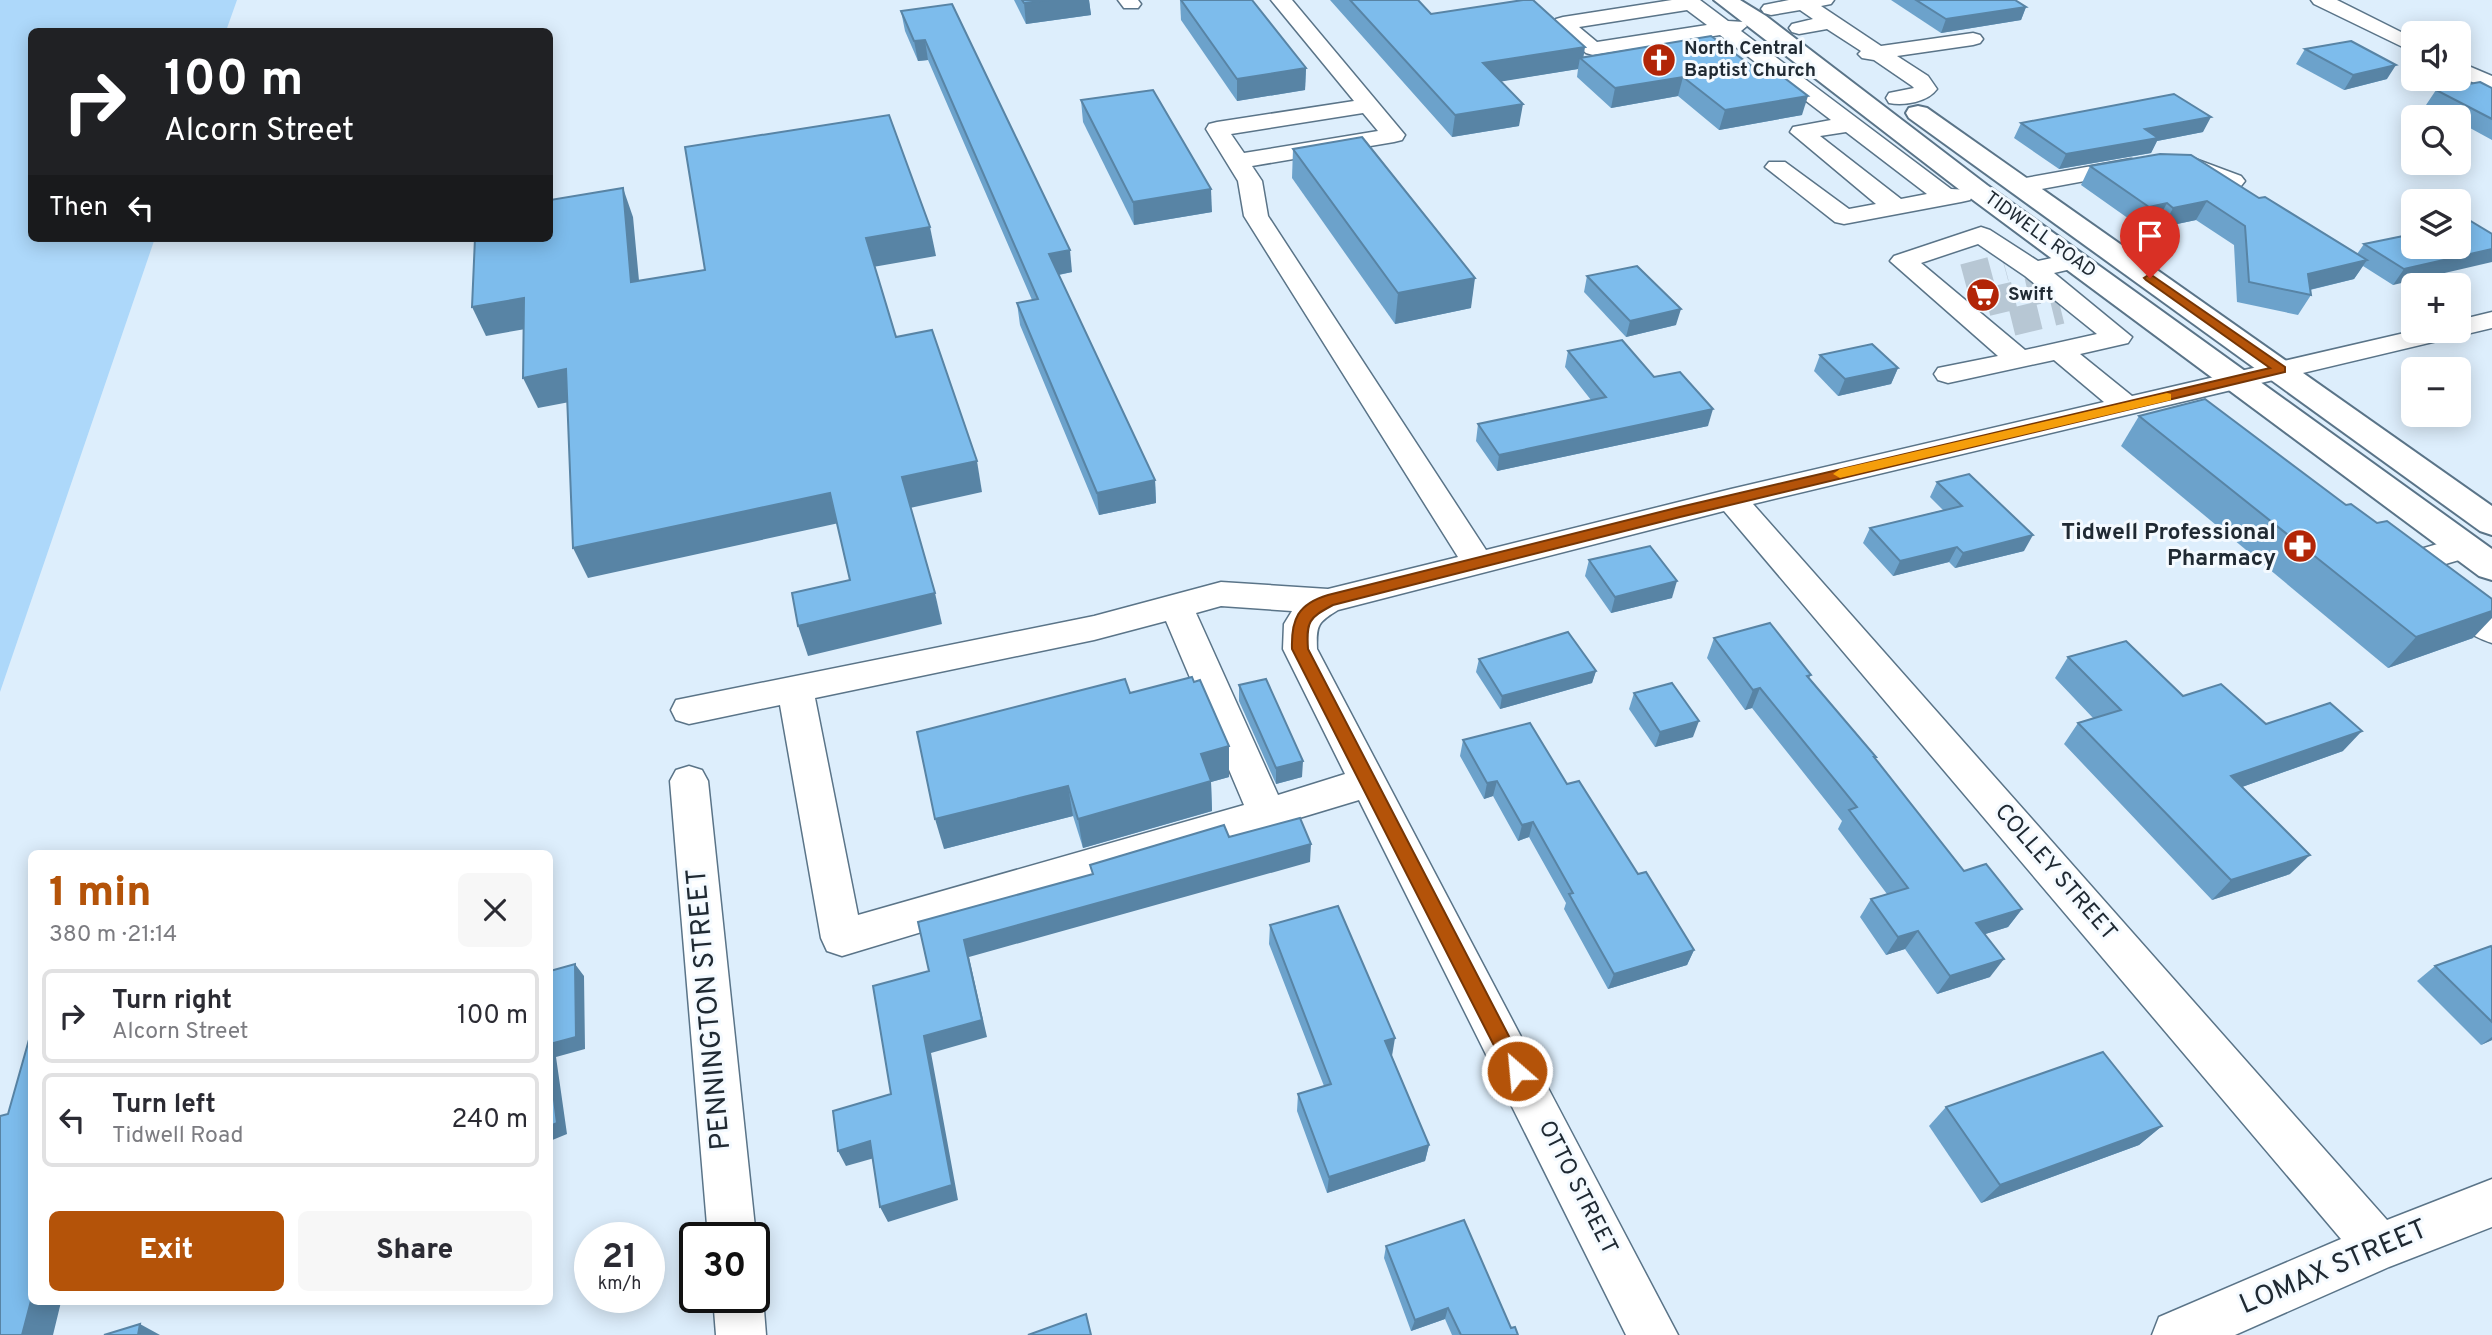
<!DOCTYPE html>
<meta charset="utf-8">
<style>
:root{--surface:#fff;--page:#f7f7f7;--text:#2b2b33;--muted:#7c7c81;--line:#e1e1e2;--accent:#b45309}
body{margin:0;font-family:Overpass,sans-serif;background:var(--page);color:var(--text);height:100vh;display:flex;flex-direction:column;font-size:26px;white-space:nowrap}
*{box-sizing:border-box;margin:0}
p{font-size:23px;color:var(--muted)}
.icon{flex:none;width:38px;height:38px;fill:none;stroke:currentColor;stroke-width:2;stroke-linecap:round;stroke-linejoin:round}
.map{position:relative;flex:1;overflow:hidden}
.panel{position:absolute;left:28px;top:850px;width:525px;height:455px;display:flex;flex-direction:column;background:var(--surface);border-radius:10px;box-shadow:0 4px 18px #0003}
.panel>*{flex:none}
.banner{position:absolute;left:28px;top:28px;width:525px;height:214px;border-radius:10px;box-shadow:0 4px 18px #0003;background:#202124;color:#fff;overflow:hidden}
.buttons{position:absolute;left:2401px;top:21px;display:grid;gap:14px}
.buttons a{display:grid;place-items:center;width:70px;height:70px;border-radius:10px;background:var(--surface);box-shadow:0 4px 18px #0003;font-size:35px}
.speed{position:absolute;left:574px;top:1222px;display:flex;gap:14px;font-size:35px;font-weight:700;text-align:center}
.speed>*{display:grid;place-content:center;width:91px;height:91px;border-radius:50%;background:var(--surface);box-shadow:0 4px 18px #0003;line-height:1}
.speed small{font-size:18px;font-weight:400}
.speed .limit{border:4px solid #111;border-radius:10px;background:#fff;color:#111}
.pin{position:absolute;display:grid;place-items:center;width:60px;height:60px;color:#fff;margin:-72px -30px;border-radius:50% 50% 50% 0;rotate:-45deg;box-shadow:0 0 7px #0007}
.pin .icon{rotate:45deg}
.me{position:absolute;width:77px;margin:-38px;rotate:333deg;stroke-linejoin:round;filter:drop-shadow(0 0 5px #0008)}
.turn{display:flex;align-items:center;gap:24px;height:147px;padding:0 21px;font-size:32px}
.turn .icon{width:91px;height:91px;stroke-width:2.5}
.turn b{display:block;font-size:49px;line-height:60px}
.then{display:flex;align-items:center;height:66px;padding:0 21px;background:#0003;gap:14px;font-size:26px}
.round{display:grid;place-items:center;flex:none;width:74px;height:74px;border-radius:10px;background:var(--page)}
.headline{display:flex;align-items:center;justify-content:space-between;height:119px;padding:0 21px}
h1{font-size:42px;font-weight:800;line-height:52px;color:var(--accent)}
.primary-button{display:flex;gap:14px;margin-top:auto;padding:14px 21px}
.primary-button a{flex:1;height:80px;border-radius:10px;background:var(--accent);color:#fff;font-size:28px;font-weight:800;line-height:80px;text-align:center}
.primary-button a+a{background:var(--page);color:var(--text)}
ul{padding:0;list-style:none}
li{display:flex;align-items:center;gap:21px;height:94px;margin:0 14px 10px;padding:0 7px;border:4px solid var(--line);border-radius:10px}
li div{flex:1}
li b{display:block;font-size:26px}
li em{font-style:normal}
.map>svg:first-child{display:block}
</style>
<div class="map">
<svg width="2492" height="1335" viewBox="0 0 2492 1335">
<rect width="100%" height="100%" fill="#ddeefc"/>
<path fill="#add8fa" d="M0,0H237L226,31L32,32V238H155L0,692Z"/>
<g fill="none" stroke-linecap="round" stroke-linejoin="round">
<g stroke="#b7c7d4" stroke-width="28" stroke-dasharray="28 14" stroke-linecap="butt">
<path d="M1964,278L2005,267"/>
<path d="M1987,302L2038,290"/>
<path d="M2012,322L2061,310"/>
</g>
<g stroke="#5a7488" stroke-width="3">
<g id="minor">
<path d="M1118,0H1138L1141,4L1138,8H1124Z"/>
<path d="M1271,0H1292L1405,135L1402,140L1394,142L1252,166L1262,181L1268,216L1486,550L1731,489L2104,402L2054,360L1948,383L1938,380L1934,374L1938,368L1998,356L1890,261L1894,256L1981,227L1990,230L2038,261L2075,253L2084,256L2088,261L2084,266L2054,273L2132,337L2128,343L2080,354L2132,396L2413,331H2459V320L2492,312V328L1753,504L2387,1220L2492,1179V1227L2389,1267L2235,1335H2152L2159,1317L2341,1239L1724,511L1338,610C1318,622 1316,625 1317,649L1678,1335H1626L1359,800L842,956L827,951L821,938L780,705L689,724L676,720L671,710L676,700L1094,616L1221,582L1328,589L1458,557L1244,216L1238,181L1206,129L1209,124L1217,122L1354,101ZM1363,113L1378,131L1244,153L1231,134ZM1978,244L2025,276L2097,334L2025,350L1921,263ZM1221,606L1292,611L1284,624L1283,649L1345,774L1278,795L1196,613ZM1166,621L1244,805L858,915L815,698L1094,640Z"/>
<path d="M1672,0H1700L1728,21L1744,22L1747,26L1741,31L1951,189L1970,190L1973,195L1970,200L1961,202L1844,224L1835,222L1765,167L1769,162H1785L1849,209L1876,204L1790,132L1793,127L1831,120L1720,35L1593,55L1586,53L1553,23L1556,19L1563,17ZM1687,10L1707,25L1597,42L1579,27ZM1846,132L1927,194L1901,199L1820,136Z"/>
<path d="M1789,0H1834L1831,4L1821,6L1881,46L1973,33L1980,35L1983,39L1980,43L1973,45L1897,56L1928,76L1937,89C1928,102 1904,106 1889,103L1886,98L1889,93L1914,88L1912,86L1874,60L1862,58L1858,54L1861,51L1827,29L1799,34L1792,32L1789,28L1792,24L1813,19L1800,10L1771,15L1764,13L1761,9L1764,5Z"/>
<path d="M2311,0H2337L2413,38V52L2314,4Z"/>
<path d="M2459,62L2492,76V91L2459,76Z"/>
<path d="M2190,157L2241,176L2245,181L2241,186L2233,188L2175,169L2171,164L2175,159Z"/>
<path d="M2131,159L2139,161L2143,166L2139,171L2020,193L2011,191L2008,186L2011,181L2020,179Z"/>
<path d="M2465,536L2476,539L2481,547L2476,555L2405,576L2393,573L2389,565L2393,557Z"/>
<path d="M2447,585L2459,589L2492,613V643C2471,637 2441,616 2430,597L2435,589Z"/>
<path d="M689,766L702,770L708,781L756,1237L754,1241V1237H708L670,781L676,770Z"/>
<path d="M754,1279L763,1297L766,1335H716L713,1297H754Z"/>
</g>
</g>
<g stroke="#5a7488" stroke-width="4">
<g id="major">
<path d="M1714,0H1740L1766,16L1987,185L2492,549V580L2479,576L1969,197Z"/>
<path d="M1918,106L1927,108L2492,506V535L2480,531L1909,118L1906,113L1909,108Z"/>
</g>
</g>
<use href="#minor" fill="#fff" fill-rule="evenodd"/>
<use href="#major" fill="#fff" fill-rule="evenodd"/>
</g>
<g fill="#6ca2cb">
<path d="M1014,0H1089L1091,15L1026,24Z"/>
<path d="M1180,0H1252L1306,68L1305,90L1237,101L1181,20Z"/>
<path d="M1330,0H1418L1431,14L1584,57L1711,36L1802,115L1719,130L1678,96L1611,108L1577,77L1578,69L1501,81L1519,126L1452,137Z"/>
<path d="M1891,0H2015L2026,7L2021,20L1941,33Z"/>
<path d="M952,4L1072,272L1059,275L1155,480L1156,503L1099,515L1020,325L1017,303L1032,300L928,60L918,61L905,31L901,11Z"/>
<path d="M2305,49L2387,79L2344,90L2296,64Z"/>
<path d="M2492,88V140L2459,122V117H2450L2426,105L2436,90Z"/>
<path d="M1081,100L1212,212L1134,225L1083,122Z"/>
<path d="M2021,123L2203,132L2157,141L2151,153L2059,169L2014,138Z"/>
<path d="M1293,149L1471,308L1395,324L1292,178Z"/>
<path d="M2090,166L2259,198L2357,254L2364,244L2408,235L2413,228V247H2459L2393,285L2363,266L2354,279L2310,290L2311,295L2298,315L2237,302L2234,245L2196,220L2163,227L2157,222L2139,226L2081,185Z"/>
<path d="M1587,276L1676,325L1626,337L1584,292Z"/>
<path d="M1568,351L1654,377L1708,426L1497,471L1476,441L1478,424L1591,400L1565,367Z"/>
<path d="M1820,355L1898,368L1891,384L1838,396L1814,371Z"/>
<path d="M2139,416L2473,638L2388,668L2121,446Z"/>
<path d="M1937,482L2024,551L1955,568L1949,562L1893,576L1863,543L1870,528L1943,510L1930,497Z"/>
<path d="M1589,560L1672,598L1611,613L1585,576Z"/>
<path d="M1714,638L1811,675L1809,678L1876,757L1875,759L1964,871L2022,909L2008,927L1985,934L1990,977L1937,994L1905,949L1886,955L1860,917L1871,899L1887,894L1838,829L1842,821L1752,708L1745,710L1707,658Z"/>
<path d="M2068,657L2343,751L2242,787L2290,874L2212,900L2064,744L2078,723L2094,719L2055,678Z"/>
<path d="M1479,659L1596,671L1592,683L1500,709L1476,672Z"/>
<path d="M1239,685L1302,777L1276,784L1239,701Z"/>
<path d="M1130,693L1229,746V777L1211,782L1212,811L1083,848L1073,816L944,849Z"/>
<path d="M1634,693L1693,737L1655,747L1629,709Z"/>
<path d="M1463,740L1567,784L1638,874L1694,950L1687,965L1608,989L1564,909L1566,903L1529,837L1518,841L1493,796L1484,799L1460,756Z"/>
<path d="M1270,925L1392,1056L1429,1145L1425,1161L1327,1193L1297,1111L1298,1094L1324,1086L1269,944Z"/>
<path d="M2492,948V1040L2481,1045L2417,981L2435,966Z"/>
<path d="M1946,1107L2162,1126L2139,1145L1981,1203L1929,1126Z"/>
<path d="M1386,1246L1511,1328L1518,1335H1452L1445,1319L1411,1331L1384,1258Z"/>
</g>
<g fill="#5884a5">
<path d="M1049,0H1089L1091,15L1026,24L1024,3Z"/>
<path d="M2026,7L2021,20L1941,33L1946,19Z"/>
<path d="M925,40L928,60L918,61L914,41Z"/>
<path d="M1585,47L1583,60L1580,58L1578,69L1480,85L1483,63Z"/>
<path d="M2396,65L2387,79L2344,90L2353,75Z"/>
<path d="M1306,68L1305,90L1237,101V79Z"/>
<path d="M1683,77L1678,96L1611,108L1615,88Z"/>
<path d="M1808,96L1802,115L1719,130L1725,110Z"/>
<path d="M1523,104L1519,126L1452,137L1455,115Z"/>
<path d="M2211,117L2203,132L2157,141L2151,153L2059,169L2066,154L2145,129Z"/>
<path d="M623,188L633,217L642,312L631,282Z"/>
<path d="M1211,189L1212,212L1134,225L1133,202Z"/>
<path d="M2207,201L2196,220L2163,227L2173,208Z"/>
<path d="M2167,203L2157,222L2139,226L2149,207Z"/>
<path d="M930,227L936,256L873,267L866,238Z"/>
<path d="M2492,249V262L2393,285L2404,269Z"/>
<path d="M1070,250L1072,272L1052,276L1049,254Z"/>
<path d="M2367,260L2354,279L2296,293L2308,274Z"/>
<path d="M1475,278L1471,308L1395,324L1398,293Z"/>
<path d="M524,298L537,327L486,336L472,307Z"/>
<path d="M1681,309L1676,325L1626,337L1630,321Z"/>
<path d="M1898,368L1891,384L1838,396L1845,379Z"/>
<path d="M566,369L580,400L538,408L523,378Z"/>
<path d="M1713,409L1708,426L1497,471L1499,455Z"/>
<path d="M977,461L982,492L910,508L902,477Z"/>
<path d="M1155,480L1156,503L1099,515L1097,493Z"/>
<path d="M830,493L839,523L588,578L573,548Z"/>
<path d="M2033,535L2024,551L1955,568L1963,553Z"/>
<path d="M1957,547L1949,562L1893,576L1900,561Z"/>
<path d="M1677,581L1672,598L1611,613L1615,597Z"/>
<path d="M935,593L942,624L808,656L798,626Z"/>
<path d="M2492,611V618L2473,638L2388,668L2416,637Z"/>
<path d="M1596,671L1592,683L1500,709L1502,696Z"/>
<path d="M1760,688L1752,708L1745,710L1753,690Z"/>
<path d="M1699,721L1693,737L1655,747L1660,732Z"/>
<path d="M2362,731L2343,751L2214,797L2231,776Z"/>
<path d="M1229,746V777L1211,782L1212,811L1083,848L1078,819L1201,754Z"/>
<path d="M1303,761L1302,777L1276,784V768Z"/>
<path d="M1497,781L1493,796L1484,799L1487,783Z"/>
<path d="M1068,786L1073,816L944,849L935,819Z"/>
<path d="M1533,822L1529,837L1518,841L1522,825Z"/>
<path d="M1311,844L1310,862L969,957L987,1037L931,1053L958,1200L888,1222L880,1207L924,1036L964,940Z"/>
<path d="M2310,855L2290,874L2212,900L2231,880Z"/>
<path d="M2022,909L2008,927L1963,941L1976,923Z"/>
<path d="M1918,931L1905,949L1886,955L1898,937Z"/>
<path d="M1694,950L1687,965L1608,989L1614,974Z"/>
<path d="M2004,959L1990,977L1937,994L1950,976Z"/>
<path d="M575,964L584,976L585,1049L556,1057L567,1134L550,1141V1044Z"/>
<path d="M2492,1037V1040L2481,1045Z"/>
<path d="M1395,1038L1392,1056L1382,1059L1385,1041Z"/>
<path d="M2162,1126L2139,1145L1981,1203L2000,1185Z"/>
<path d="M870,1141L878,1157L846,1166L838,1151Z"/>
<path d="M1429,1145L1425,1161L1327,1193L1329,1177Z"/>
<path d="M32,1297V1302H61L53,1335H22Z"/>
<path d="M1448,1308L1445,1319L1411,1331L1415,1320Z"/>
<path d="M140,1324L160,1335H138Z"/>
</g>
<g fill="#7dbcec" stroke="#5884a5" stroke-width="2">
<path d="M1022,0H1049L1024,3Z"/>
<path d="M1181,0H1252L1306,68L1237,79Z"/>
<path d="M1350,0H1418L1431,14L1523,0H1533L1585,47L1483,63L1523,104L1455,115Z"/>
<path d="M1916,0H2015L2026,7L1946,19Z"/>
<path d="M952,4L1070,250L1049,254L1155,480L1097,493L1017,303L1038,299L925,40L914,41L901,11Z"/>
<path d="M1711,36L1756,69L1770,67L1808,96L1725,110L1683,77L1615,88L1580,58Z"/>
<path d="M2351,41L2396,65L2353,75L2305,49Z"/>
<path d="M2480,82L2492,88V119L2436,90Z"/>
<path d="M1153,90L1211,189L1133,202L1081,100Z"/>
<path d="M2174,94L2211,117L2145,129L2158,138L2066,154L2021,123Z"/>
<path d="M889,115L930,227L866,238L896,337L932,330L977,461L902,477L935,593L798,626L792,593L850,580L830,493L573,548L566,369L523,378L524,298L472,307L475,238H550V200L623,188L631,282L705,270L685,147Z"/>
<path d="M1362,137L1475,278L1398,293L1293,149Z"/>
<path d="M2160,154L2191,155L2259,198L2265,197L2367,260L2308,274L2311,295L2249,282L2245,226L2207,201L2173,208L2167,203L2149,207L2090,166Z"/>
<path d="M2464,217L2492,234V249L2404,269L2364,244L2413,234V247H2459V218Z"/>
<path d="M1637,266L1681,309L1630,321L1587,276Z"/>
<path d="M1622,340L1654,377L1680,372L1713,409L1499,455L1478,424L1606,397L1568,351Z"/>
<path d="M1872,344L1898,368L1845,379L1820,355Z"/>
<path d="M2205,399L2346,505L2351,504L2377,523L2387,521L2492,599V611L2416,637L2139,416Z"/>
<path d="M1969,474L2033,535L1963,553L1957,547L1900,561L1870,528L1962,506L1937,482Z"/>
<path d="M1650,546L1677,581L1615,597L1589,560Z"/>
<path d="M1770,623L1811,675L1807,676L1876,757H1874L1964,871L1986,864L2022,909L1976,923L2004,959L1950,976L1918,931L1898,937L1871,899L1908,888L1849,810L1857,807L1760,688L1753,690L1714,638Z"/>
<path d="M1568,632L1596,671L1502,696L1479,659Z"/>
<path d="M2126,641L2183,696L2221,684L2266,724L2330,703L2362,731L2231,776L2310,855L2231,880L2078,723L2121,710L2068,657Z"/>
<path d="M1192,677L1194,682L1200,680L1229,746L1201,754L1211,781L1078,819L1068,786L935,819L917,732L1125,679L1130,693Z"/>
<path d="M1266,679L1303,761L1276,768L1239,685Z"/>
<path d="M1672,683L1699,721L1660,732L1634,693Z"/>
<path d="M1530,723L1567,784L1579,781L1638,874L1646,872L1694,950L1614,974L1569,894L1573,893L1533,822L1522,825L1497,781L1487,783L1463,740Z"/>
<path d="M1300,818L1311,844L964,940L982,1020L924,1036L952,1185L880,1207L870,1141L838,1151L833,1111L891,1094L873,986L929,971L918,922L1093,874L1090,865L1224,825L1229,837Z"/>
<path d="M1338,906L1395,1038L1385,1041L1429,1145L1329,1177L1298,1094L1331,1084L1270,925Z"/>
<path d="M2491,946L2492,948V1022L2435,966Z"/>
<path d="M575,964L576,1037L550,1044V971Z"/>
<path d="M32,1029V1297L22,1335H0V1116L8,1114Z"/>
<path d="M2103,1052L2162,1126L2000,1185L1946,1107Z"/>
<path d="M550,1068L557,1123L550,1126Z"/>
<path d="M1464,1220L1511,1328L1515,1327L1518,1335H1461L1448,1308L1415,1320L1386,1246Z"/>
<path d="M1086,1314L1091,1335H1028Z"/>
<path d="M140,1324L138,1335H104Z"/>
</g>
<path fill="#b45309" stroke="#753606" stroke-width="2" d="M2150,274L2285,367V372L1680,517L1333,605C1309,618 1306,621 1308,649L1527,1071L1524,1077L1517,1080L1510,1077L1292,649C1291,619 1298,604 1328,595L1680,507L2270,368L2146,280L2144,278Z"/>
<path fill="#f59e0b" d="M2167,393L2171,394V400L1840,478L1833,474L1840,469Z"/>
<defs>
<g id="church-disc" transform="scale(1.75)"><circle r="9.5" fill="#b22507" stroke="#f4faff"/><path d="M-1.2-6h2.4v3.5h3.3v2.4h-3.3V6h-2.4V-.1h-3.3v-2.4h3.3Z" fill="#fff"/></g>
<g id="supermarket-disc" transform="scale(1.75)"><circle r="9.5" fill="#b22507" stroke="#f4faff"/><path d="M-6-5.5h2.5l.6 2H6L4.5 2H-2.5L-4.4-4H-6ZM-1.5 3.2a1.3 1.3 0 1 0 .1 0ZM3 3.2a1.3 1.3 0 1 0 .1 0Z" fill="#fff"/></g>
<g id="pharmacy-disc" transform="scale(1.75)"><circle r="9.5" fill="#b22507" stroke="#f4faff"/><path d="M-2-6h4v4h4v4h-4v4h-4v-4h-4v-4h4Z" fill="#fff"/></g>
</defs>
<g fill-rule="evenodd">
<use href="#church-disc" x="1659" y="60"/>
<use href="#supermarket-disc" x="1983" y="295"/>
<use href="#pharmacy-disc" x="2300" y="546"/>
</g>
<g text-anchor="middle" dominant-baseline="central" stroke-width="6" stroke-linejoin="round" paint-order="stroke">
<g font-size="19" font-weight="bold" fill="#202a33" stroke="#f4faff" text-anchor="start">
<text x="1684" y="49">North Central<tspan x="1684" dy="22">Baptist Church</tspan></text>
<text x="2008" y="295">Swift</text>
</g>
<g font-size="19" fill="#202a33" stroke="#f4faff">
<text transform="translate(2040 235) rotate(36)">TIDWELL ROAD</text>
</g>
<g font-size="23" font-weight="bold" fill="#202a33" stroke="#f4faff" text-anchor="end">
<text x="2276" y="533">Tidwell Professional<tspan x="2276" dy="26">Pharmacy</tspan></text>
</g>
<g font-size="23" fill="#202a33" stroke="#f4faff">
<text transform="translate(2055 873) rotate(49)">COLLEY STREET</text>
<text transform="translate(1577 1188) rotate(63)">OTTO STREET</text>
</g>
<g font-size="28" fill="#202a33" stroke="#f4faff">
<text transform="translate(710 1009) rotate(-95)">PENNINGTON STREET</text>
<text transform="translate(2334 1268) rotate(-23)">LOMAX STREET</text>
</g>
</g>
</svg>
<div class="buttons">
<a><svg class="icon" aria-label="sound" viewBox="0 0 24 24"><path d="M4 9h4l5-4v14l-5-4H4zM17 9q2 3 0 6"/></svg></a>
<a><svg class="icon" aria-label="search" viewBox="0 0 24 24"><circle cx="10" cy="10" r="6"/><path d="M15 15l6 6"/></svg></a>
<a><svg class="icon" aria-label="layers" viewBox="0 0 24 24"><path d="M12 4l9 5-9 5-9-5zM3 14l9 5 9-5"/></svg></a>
<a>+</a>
<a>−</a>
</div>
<div class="speed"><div>21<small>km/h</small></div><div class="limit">30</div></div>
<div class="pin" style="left:2150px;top:278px;background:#d93025"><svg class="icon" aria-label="arrive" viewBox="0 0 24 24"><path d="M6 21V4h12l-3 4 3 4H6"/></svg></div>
<svg class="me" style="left:1517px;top:1071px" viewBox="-20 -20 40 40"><circle r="17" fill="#b45309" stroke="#fff" stroke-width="3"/><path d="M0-11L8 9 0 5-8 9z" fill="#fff"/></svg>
<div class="banner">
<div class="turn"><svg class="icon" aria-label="right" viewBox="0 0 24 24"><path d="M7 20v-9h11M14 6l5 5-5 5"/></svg><div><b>100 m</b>Alcorn Street</div></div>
<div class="then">Then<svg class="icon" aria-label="left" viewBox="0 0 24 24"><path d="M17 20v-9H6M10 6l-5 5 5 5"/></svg></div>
</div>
<section class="panel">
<div class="headline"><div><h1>1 min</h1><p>380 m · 21:14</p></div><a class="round"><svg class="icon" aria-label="close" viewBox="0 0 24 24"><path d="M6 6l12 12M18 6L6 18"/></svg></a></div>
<ul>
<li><svg class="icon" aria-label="right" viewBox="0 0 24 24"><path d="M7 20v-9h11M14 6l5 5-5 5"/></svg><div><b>Turn right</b><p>Alcorn Street</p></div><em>100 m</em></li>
<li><svg class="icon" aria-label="left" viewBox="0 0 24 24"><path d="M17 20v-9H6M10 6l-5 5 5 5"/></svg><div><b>Turn left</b><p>Tidwell Road</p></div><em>240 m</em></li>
</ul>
<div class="primary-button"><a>Exit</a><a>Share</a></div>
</section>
</div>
